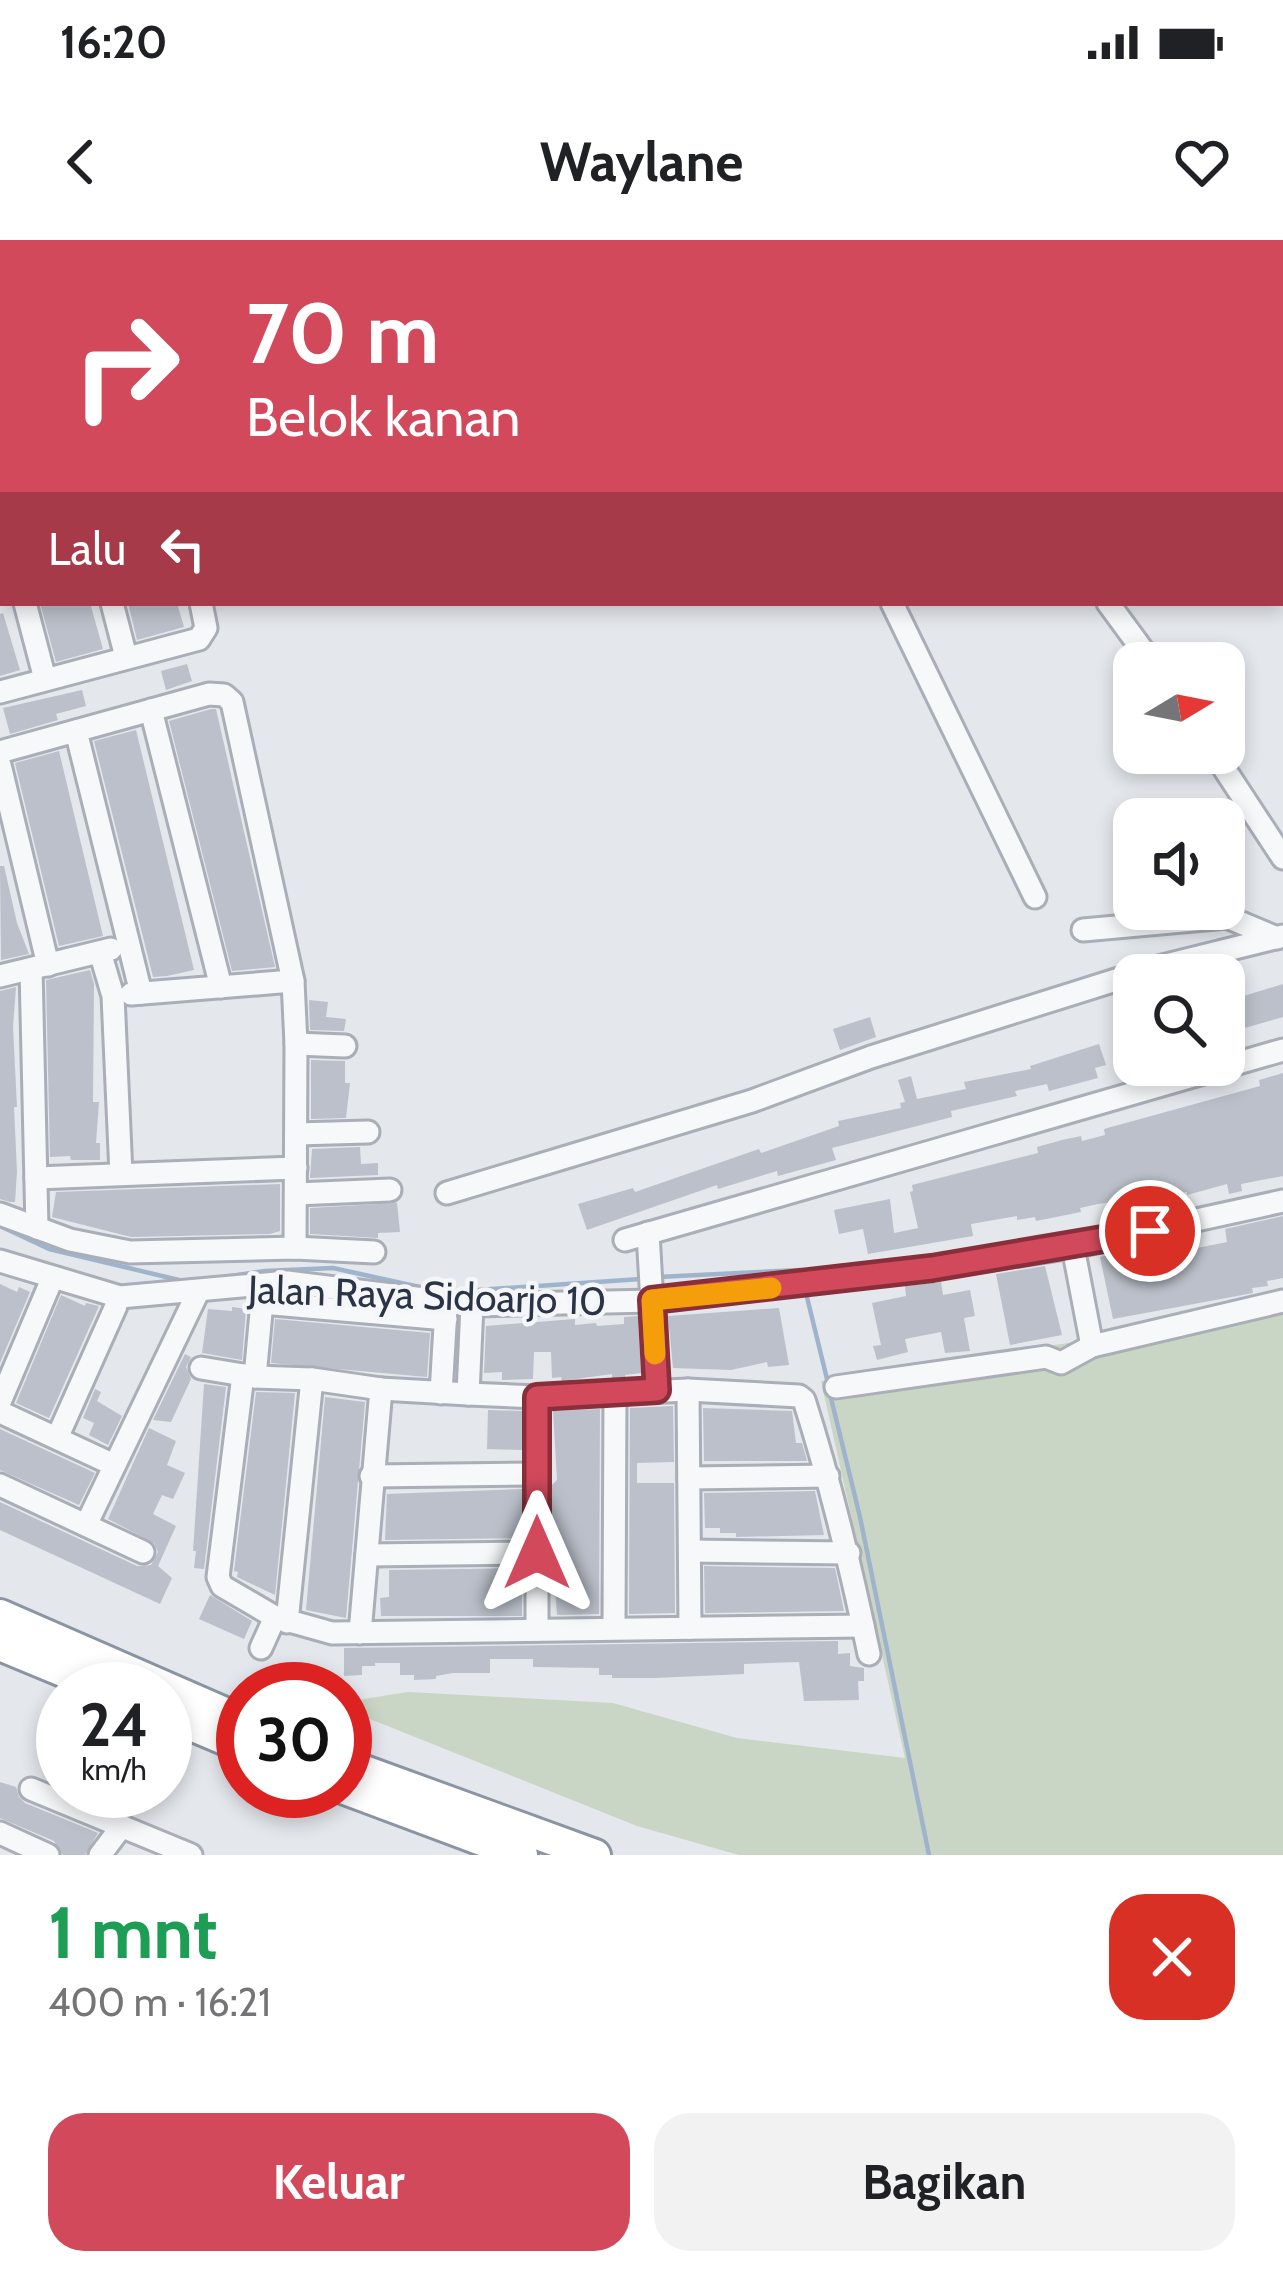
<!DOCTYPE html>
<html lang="id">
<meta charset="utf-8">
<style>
:root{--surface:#fff;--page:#f2f2f2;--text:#202124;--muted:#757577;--accent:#d1495b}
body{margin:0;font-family:Cabin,sans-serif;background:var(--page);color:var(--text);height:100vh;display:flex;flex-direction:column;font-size:45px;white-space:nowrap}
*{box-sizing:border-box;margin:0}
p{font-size:39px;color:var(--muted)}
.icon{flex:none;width:66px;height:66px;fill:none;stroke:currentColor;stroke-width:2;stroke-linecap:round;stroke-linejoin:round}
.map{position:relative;height:1615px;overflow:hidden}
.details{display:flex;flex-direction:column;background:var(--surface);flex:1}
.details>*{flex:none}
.guide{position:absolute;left:0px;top:0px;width:1284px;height:366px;box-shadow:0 6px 18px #0003;background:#d1495b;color:#fff;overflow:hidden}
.needle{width:78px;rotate:80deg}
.buttons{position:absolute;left:1113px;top:402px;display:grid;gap:24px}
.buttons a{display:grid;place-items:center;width:132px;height:132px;border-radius:24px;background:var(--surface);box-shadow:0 6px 18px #0003;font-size:60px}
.speed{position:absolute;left:36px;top:1422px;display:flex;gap:24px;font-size:60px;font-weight:700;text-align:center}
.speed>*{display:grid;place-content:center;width:156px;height:156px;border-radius:50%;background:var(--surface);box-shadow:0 6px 18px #0003;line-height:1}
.speed small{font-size:30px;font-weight:400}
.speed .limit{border:18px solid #d22;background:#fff;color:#111}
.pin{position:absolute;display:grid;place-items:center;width:102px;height:102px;color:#fff;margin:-51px;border:6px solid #fff;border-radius:50%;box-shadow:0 3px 12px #0007}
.me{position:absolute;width:132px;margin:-66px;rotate:0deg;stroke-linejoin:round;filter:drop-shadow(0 0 9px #0008)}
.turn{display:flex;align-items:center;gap:42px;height:252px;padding:0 48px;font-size:54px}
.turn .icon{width:156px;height:156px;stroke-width:2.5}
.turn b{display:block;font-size:84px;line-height:102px}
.then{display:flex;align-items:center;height:114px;padding:0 48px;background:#0003;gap:24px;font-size:45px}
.round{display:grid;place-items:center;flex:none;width:126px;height:126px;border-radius:36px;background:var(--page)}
.summary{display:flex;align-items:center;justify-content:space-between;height:204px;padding:0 48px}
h1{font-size:72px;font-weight:700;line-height:90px;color:#1e9e55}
.action{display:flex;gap:24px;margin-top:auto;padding:24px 48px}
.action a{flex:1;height:138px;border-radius:36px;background:var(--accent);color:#fff;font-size:48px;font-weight:700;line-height:138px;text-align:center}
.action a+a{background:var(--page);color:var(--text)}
.status{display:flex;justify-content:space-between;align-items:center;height:84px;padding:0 60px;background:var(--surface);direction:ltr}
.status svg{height:33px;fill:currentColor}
header{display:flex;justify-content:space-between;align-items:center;height:156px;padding:0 48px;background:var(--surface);font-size:54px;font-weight:700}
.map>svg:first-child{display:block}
</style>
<div class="status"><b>16:20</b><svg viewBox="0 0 49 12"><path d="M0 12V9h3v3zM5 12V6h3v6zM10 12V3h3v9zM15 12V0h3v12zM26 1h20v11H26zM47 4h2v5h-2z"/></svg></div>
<header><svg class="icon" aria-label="back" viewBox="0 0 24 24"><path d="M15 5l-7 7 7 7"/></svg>Waylane<svg class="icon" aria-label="heart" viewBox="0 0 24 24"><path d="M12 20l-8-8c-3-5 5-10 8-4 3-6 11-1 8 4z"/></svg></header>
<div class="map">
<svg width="1283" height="1615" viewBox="0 0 1283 1615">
<rect width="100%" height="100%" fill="#e4e7ec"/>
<path fill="#c9d6c5" d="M1283,1070V1615H739L637,1586L345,1469V1462L408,1452L613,1463L737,1498L905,1518L821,1141Z"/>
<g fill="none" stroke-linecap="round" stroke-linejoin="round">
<g stroke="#9fb4cc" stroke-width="4.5">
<path d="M0,986L49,1009L183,1041"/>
<path d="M224,1037L265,1031L333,1028L438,1051"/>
<path d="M658,1037L800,1030L802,1038"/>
<path d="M805,1049L828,1143"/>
<path d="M449,1052L641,1039"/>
<path d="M830,1154L860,1277L929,1615"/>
</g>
</g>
<g fill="#bbc0ca">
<path d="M40,363H90L103,409L56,422Z"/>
<path d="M128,363H177L184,387L137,400Z"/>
<path d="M3,373L20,430L0,436V374Z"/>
<path d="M187,424L192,441L166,450L161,431Z"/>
<path d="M82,450L86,466L56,474L58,480L10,494L3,468Z"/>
<path d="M211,469H216L275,727L232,731L169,481Z"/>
<path d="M136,490L194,730L167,736L153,737L94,501Z"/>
<path d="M59,511L103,696L59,706L15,523Z"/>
<path d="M0,626H4L17,683L29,714L1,720Z"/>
<path d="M90,730L94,744L93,862H99L96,903H100V920H71L70,916L50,917L46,740Z"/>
<path d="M1283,744V777L1234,791L1232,783L1224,786V762Z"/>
<path d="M16,747L13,787L17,867H14L17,932L15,962H10L0,959V751Z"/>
<path d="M309,760L328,762L326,777L346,779L344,791L310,790Z"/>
<path d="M870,777L876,797L840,810L833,789Z"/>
<path d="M1099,804L1106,825L1095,828L1098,838L1049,851L1047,844L1015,851L1017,856L951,871L952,877L832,908L836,920L778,936L777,931L718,949L717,945L587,990L578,964L633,948L635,952L759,909L761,913L839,886L838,881L901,868L900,863L905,862L898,840L911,836L917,859L966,849L964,842L1031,829L1030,826Z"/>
<path d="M311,820L345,821V843H350L346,878L311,879Z"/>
<path d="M1283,833V936L1241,944L1242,951L1229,954L1227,944L1187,955V952L1098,964L1080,968L1081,972L1036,981L1035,977L1017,980V976L971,984L973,996L868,1014L863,989L839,994L834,970L890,959L894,993L918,988L910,952L913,951L912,945L1038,913L1037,907L1062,900L1081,896L1082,901L1105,895L1104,889L1260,846L1259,840Z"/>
<path d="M360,907L361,924L378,923V935L310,938L312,909Z"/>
<path d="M280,944V991L270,994L131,997L52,977L56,952Z"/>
<path d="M397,963L400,992L378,993V998L310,994V968Z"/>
<path d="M1283,976V1038L1267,1041L1268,1046L1252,1048L1253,1053L1113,1079L1100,1017L1175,1000L1177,1012L1227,1002L1225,989Z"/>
<path d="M1045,1026L1062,1095L1010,1105L996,1034Z"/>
<path d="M941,1042L943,1055L970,1050L975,1076L964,1078L970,1111L945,1113L941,1092L905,1099L908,1112L877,1120L873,1106L881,1105L872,1063L906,1056L905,1046Z"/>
<path d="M0,1044L17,1052L19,1047L30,1052L0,1123Z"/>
<path d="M61,1055L85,1066L86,1063L99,1066L49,1178L16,1163Z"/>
<path d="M232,1067L246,1069L242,1120L202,1113L208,1069L232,1071Z"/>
<path d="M779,1068L789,1125L768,1127L767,1122L731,1130L673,1128L668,1076Z"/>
<path d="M638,1076L641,1133L625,1135V1138H612V1134L562,1141L561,1137L552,1138L551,1112H534L533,1139L502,1140V1132L484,1133L486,1086L575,1079V1085L596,1083L597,1086L624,1084V1077Z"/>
<path d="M275,1079L430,1093L427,1137L271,1123Z"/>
<path d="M185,1114L191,1117L186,1127L191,1139L171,1182L153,1180Z"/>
<path d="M204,1144L226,1147L204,1329L194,1328L196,1311H193Z"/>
<path d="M95,1149L101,1152L97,1161L122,1176L108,1205L89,1195L94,1183L83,1178Z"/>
<path d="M256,1152L295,1153L275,1355L237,1337L238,1332L234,1331Z"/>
<path d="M325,1157L365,1162L346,1378L306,1370Z"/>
<path d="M673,1166L674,1222L637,1223V1243H674L675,1373L629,1374L630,1168Z"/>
<path d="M703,1168L792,1171L796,1203H802L807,1221H704Z"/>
<path d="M600,1169L599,1374L557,1375L552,1300V1245L557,1240L553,1171Z"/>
<path d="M488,1170L522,1171V1210L487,1209Z"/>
<path d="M149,1188L176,1201L167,1225L185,1233L173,1259L162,1255L153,1274L176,1286L158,1326L172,1338L160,1364L0,1290V1262L137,1326L151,1325L158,1312L154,1303L108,1279Z"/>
<path d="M0,1189L95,1233L79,1265L0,1230Z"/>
<path d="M522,1249V1298L385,1300L387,1254Z"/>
<path d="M815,1251L824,1295L736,1297V1293H720V1288H705L704,1253Z"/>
<path d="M704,1326L835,1328L844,1371L705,1373Z"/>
<path d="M522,1328V1376H381L380,1358L389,1357V1330Z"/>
<path d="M210,1355L252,1381L244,1399L199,1379Z"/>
<path d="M838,1401V1414L850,1413V1426L864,1428V1441H858L859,1460L804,1461L799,1422L744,1424V1434L655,1438H612V1435H599V1428L533,1427V1419H490V1433H453L436,1436V1439L414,1440V1435H400V1423H375V1426H362V1435L344,1436V1408Z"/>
<path d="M0,1542L16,1547L19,1557L25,1563L98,1593L85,1615H63L54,1601L0,1578Z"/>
</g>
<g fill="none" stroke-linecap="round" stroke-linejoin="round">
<g stroke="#a9aeb7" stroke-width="27">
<g id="minor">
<path d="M17,0L18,3"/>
<path d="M108,0L109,3"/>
<path d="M195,0L196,3"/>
<path d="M280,0L281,3"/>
<path d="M359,0L360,3"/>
<path d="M713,0L715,3"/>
<path d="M860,0L862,3"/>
<path d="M65,3L75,0"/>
<path d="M536,3V0"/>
<path d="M0,22H3"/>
<path d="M0,94L3,93"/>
<path d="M0,155H3"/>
<path d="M0,234L3,233"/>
<path d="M0,286L3,285"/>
<path d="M25,363L45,439"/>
<path d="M112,363L126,417"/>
<path d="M892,363L1035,657"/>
<path d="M1108,363L1152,423"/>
<path d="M0,452L199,399L206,388L201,363"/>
<path d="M151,470L221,747"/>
<path d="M76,491L141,753"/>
<path d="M0,512L209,454L224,455L232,462L293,741L296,804L295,1008"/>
<path d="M1214,513L1283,618"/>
<path d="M0,525L48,725"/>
<path d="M1083,690L1227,677L1277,698"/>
<path d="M100,712L113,756L121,934"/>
<path d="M31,729L37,988"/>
<path d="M0,736L111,709"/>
<path d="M131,754L293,741"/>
<path d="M296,804L345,806"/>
<path d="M296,894L368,892"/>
<path d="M36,938L296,928"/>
<path d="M447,953L752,861L871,817L1154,728L1283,696"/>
<path d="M296,954L390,950"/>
<path d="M0,974L70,1000L130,1012L295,1008L374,1012"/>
<path d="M648,993L657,1150"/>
<path d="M625,1000L1283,810"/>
<path d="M1073,1007L1092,1106"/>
<path d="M0,1021L120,1057L287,1042L472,1065L652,1061L932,1028L1073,1007L1283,961"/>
<path d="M262,1063L446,1079"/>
<path d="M201,1128L255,1137L312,1139L381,1149L468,1154L537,1157L688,1150L799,1156L804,1160C831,1244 851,1328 869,1414"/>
<path d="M243,1135L218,1337L222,1346L275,1377L332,1393L863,1386"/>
<path d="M255,1137L263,1051"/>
<path d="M836,1147L1046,1117L1061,1123L1092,1106L1283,1061"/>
<path d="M688,1150L690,1388"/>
<path d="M441,1153L446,1069"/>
<path d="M468,1154L472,1065"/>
<path d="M537,1157V1390"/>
<path d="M0,1162L52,1039"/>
<path d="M0,1172L114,1225"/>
<path d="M57,1198L116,1066"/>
<path d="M371,1236L537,1234"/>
<path d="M689,1238L828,1236"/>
<path d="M0,1245L143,1312"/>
<path d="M86,1285L198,1052"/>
<path d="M690,1311L849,1313"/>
<path d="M367,1315L537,1313"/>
<path d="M287,1382L312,1139"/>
<path d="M614,1388L615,1153"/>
<path d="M360,1393L381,1149"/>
<path d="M261,1408L275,1377"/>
<path d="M31,1549L191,1615"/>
<path d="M0,1593L48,1615"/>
<path d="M100,1615L122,1586"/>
</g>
</g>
<g stroke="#8b94a3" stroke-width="36">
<g id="highway">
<path d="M0,1375L243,1481"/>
<path d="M0,1405L106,1449"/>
<path d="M165,1474L243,1507"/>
<path d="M345,1524L595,1615"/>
<path d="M345,1549L522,1615"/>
</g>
</g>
<use href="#minor" stroke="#f7f8fa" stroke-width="21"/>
<use href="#highway" stroke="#fff" stroke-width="30"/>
</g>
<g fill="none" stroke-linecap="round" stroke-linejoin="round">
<g stroke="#882f3b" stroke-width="30">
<path id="route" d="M537,1313V1157L657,1150L652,1060L932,1028L1150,991"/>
</g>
<use href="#route" stroke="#d1495b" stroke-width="21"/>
<path stroke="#f59e0b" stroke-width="21" d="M655,1114L652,1060L771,1048"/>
</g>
<g text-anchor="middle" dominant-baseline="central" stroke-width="9" stroke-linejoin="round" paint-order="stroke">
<g font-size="39" fill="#2b3445" stroke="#f4f6f9">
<text transform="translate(427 1055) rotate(2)">Jalan Raya Sidoarjo 10</text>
</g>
</g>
</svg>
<div class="buttons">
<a><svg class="needle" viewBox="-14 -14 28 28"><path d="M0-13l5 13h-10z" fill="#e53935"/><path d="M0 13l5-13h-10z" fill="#757577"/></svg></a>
<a><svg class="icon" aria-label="sound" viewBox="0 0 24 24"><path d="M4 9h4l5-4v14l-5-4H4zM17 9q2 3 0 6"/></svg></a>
<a><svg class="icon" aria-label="search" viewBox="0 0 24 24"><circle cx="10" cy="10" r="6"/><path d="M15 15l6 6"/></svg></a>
</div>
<div class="speed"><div>24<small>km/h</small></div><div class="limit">30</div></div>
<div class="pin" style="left:1150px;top:991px;background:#d93025"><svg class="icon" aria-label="arrive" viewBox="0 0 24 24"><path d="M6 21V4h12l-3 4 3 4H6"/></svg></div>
<svg class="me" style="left:537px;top:1313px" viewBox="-20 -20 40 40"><path d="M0-17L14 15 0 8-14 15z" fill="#d1495b" stroke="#fff" stroke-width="4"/></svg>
<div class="guide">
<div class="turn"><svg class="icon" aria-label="right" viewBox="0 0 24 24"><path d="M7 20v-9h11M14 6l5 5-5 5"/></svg><div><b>70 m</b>Belok kanan</div></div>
<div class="then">Lalu<svg class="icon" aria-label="left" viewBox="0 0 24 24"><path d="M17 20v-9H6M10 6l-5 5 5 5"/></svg></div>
</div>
</div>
<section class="details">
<div class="summary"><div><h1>1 mnt</h1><p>400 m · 16:21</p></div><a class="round" style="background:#d93025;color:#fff"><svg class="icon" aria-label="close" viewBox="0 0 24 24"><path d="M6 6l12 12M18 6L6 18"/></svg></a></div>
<div class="action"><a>Keluar</a><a>Bagikan</a></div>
</section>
